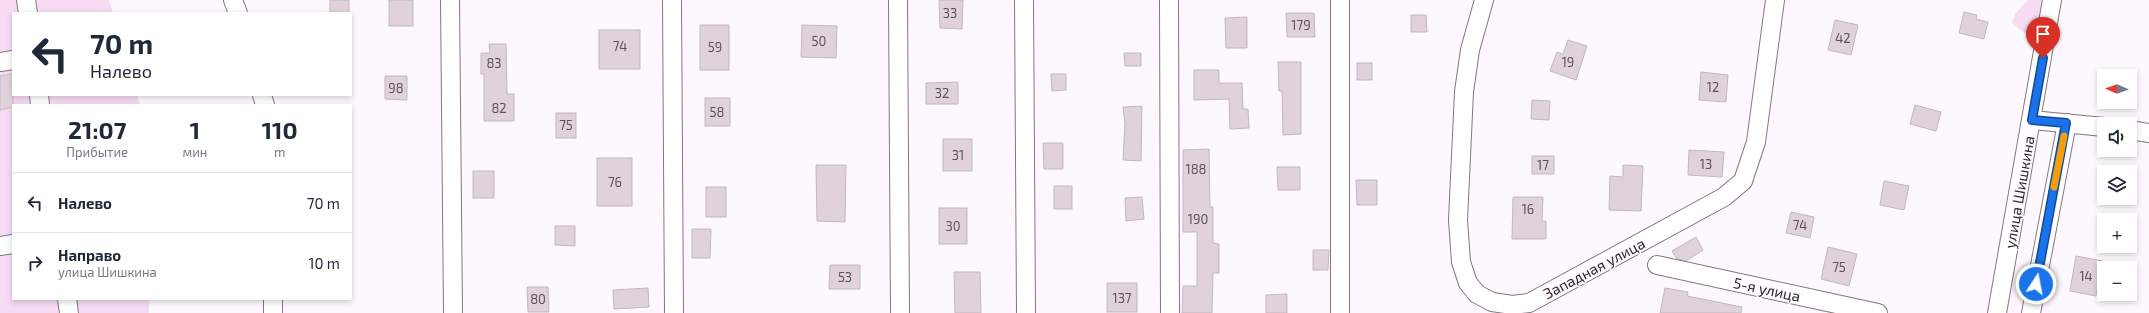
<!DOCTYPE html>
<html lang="ru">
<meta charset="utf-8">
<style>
:root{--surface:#fff;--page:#f2f2f3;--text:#1f2937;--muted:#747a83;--line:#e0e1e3}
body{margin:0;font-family:"Exo 2",sans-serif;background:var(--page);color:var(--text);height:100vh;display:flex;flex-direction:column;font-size:15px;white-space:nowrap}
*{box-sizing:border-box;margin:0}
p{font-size:13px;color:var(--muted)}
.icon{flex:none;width:22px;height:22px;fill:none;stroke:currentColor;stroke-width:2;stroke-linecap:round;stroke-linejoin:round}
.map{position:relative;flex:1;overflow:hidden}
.sheet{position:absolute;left:12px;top:104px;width:340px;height:196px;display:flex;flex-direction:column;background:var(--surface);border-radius:0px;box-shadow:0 2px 6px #0003}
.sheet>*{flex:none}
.hud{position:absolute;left:12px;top:12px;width:340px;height:84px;border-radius:0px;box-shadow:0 2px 6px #0003;background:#fff;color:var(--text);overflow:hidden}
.needle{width:26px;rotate:272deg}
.buttons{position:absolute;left:2097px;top:69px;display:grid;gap:8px}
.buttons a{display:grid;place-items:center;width:40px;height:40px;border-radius:0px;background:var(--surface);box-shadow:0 2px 6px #0003;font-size:20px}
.pin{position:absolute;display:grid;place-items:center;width:34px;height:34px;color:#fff;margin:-41px -17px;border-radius:50% 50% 50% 0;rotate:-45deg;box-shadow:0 0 4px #0007}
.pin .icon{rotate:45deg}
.me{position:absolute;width:44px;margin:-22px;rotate:11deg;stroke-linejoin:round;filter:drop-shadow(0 0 3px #0008)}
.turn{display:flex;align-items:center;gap:14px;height:84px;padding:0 12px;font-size:18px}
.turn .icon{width:52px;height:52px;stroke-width:2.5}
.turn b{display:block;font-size:28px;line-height:34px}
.eta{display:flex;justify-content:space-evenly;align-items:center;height:68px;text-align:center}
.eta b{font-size:24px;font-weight:700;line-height:28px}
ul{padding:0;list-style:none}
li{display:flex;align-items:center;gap:12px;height:60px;padding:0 12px;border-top:1px solid var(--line)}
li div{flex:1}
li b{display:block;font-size:15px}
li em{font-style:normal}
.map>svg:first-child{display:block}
</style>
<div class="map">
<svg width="2149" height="313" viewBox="0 0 2149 313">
<rect width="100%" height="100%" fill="#fdf8fd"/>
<g fill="#f7dbf3">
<path d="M0,0H109L113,13H13V95H137L140,105H13V299H149V313H0Z"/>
<path d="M2028,0H2047L2039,33L2033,39C2026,32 2018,30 2012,22L2016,13Z"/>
</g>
<g fill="#dfd2dd" stroke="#c3b7c1">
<rect x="330" y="0" width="19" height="13"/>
<rect x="389" y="0" width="24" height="26"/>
<path d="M939,0H963L962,29L940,28Z"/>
<path d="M1964,12L1977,15L1976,19L1988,22L1984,39L1959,33Z"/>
<path d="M1286,13H1314L1315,37H1287Z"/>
<path d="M1411,15H1426L1427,32H1411Z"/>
<path d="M1247,17V48H1226L1225,18Z"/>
<path d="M1835,20L1858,25L1851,55L1828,50Z"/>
<rect x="700" y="25" width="29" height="45"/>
<path d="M802,25L837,26L836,58L801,57Z"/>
<rect x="599" y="30" width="41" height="39"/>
<path d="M1568,40L1587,46L1576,80L1550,71L1557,52L1563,54Z"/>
<path d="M489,44H506L507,94H514V121H484V74H481V53H490Z"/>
<path d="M1124,53H1141V66H1125Z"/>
<path d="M1278,62H1301V134L1283,135L1282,91H1279Z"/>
<rect x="1357" y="63" width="15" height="17"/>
<path d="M1194,70H1219V83H1242L1243,109H1248L1249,128L1230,129L1229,99L1194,100Z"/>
<path d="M1701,72L1728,75L1726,102L1699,100Z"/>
<path d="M13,74V107L0,110V76Z"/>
<path d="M1051,74H1066V90L1052,91Z"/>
<path d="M385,76H407V100L385,99Z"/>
<path d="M958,82V104H926V83Z"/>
<rect x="705" y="98" width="25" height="28"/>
<path d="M1532,100L1550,101L1549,120L1531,119Z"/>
<path d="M1915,105L1941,112L1936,131L1910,124Z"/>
<path d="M1142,106L1141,161L1123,160L1125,123L1123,107Z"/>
<rect x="556" y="113" width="20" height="25"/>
<rect x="943" y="139" width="29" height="32"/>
<path d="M1043,143H1063V169H1044Z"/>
<path d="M1209,149L1210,207H1213V243L1219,244V273H1213L1212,313H1182L1183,286H1197V232H1183V150Z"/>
<path d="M1689,150L1724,152L1722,177L1688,175Z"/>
<rect x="1532" y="156" width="22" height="18"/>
<rect x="597" y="158" width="35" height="48"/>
<path d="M816,165H846L845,222L817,221Z"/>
<path d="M1623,165L1643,166L1641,211L1609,210L1610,176L1623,177Z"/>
<path d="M1277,167H1300V190H1278Z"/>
<rect x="473" y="171" width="21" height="27"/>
<path d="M1356,180H1377V205H1357Z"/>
<path d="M1884,181L1909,186L1904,210L1880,205Z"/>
<rect x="1054" y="186" width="18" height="23"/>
<rect x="706" y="187" width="20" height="30"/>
<path d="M1142,197L1144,219L1126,221L1125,198Z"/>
<path d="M1513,197H1543L1542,221H1546V239H1512Z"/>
<rect x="939" y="208" width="28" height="36"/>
<path d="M1791,212L1814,217L1810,238L1786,233Z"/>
<path d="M555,226H575V246L555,245Z"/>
<path d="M692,229H711L710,258H692Z"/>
<path d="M1696,237L1703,250L1686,261L1677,259L1672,251Z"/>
<path d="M1828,247L1857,254L1849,286L1821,279Z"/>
<path d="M1313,250H1329L1328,270H1313Z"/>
<path d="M2076,256L2103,261L2096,296L2070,291Z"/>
<path d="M830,265H860V289H829Z"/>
<path d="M954,272H980L981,313H955Z"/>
<rect x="1107" y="283" width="30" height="29"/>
<path d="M527,287H548L549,312H528Z"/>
<path d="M648,288L649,307L614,309L613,290Z"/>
<path d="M1665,288L1688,292L1687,296L1742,307L1741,313H1660Z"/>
<path d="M1287,294V313H1266V295Z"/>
</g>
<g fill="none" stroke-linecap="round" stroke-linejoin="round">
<g stroke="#837781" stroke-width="20">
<g id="minor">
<path d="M26,0L28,13"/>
<path d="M233,0L238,13"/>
<path d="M450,0L453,313"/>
<path d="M672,0L674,313"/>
<path d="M898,0L900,313"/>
<path d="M1024,0L1026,313"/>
<path d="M1169,0L1170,313"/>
<path d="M1484,0L1470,50L1464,92L1458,220L1461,262L1468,283L1477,294L1492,302L1512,305L1529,303L1724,197L1743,181L1756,142L1775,0"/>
<path d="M0,62L13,60"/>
<path d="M39,95L40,105"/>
<path d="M262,95L265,105"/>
<path d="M2032,120L2104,127"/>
<path d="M2130,130L2149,133"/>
<path d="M0,246L13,244"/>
<path d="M1657,265L1878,313"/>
<path d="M67,299L69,313"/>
<path d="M273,313V299"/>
<path d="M1340,313V0"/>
<path d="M1997,313L2052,0"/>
<path d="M2031,313L2067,123"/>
</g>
</g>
<use href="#minor" stroke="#fff" stroke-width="18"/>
</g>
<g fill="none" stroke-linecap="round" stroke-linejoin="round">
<g stroke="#114b97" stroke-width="10">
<path id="route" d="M2036,284L2066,123L2032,120L2043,58"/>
</g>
<use href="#route" stroke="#1a73e8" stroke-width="7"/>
<path stroke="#f59e0b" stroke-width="7" d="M2054,187L2064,136"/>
</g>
<g text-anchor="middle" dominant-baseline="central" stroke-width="3" stroke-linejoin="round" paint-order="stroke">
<g font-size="13" fill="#5a5359">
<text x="950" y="13">33</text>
<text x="1301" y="25">179</text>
<text x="1843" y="38">42</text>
<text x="819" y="41">50</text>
<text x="620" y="46">74</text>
<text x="715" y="47">59</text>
<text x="1568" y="62">19</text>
<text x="494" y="63">83</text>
<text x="1713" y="87">12</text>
<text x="396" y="88">98</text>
<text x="942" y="93">32</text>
<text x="499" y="108">82</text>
<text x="717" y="112">58</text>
<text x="566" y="125">75</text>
<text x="958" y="155">31</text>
<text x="1706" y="164">13</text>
<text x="1543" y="165">17</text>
<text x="1196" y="169">188</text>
<text x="615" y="182">76</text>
<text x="1528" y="209">16</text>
<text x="1198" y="219">190</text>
<text x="1800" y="225">74</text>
<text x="953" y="226">30</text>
<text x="1839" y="267">75</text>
<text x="2086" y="276">14</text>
<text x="845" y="277">53</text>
<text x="1122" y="298">137</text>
<text x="538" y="299">80</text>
</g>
<g font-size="15" fill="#2e292d" stroke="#fdf8fd">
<text transform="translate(2019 192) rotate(-80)">улица Шишкина</text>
<text transform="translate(1594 268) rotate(-28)">Западная улица</text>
<text transform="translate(1767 289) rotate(12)">5-я улица</text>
</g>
</g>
</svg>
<div class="buttons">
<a><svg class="needle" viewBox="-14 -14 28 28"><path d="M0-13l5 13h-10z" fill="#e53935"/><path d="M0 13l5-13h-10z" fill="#747a83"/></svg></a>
<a><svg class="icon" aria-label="sound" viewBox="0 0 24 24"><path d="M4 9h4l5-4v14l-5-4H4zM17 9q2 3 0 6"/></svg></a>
<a><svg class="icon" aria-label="layers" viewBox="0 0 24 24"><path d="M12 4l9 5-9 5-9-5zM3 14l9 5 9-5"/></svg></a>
<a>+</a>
<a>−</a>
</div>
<div class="pin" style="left:2043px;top:58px;background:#d93025"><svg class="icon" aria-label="arrive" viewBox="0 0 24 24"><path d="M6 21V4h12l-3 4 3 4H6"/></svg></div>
<svg class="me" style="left:2036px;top:284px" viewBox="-20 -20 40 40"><circle r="17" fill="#1a73e8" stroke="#fff" stroke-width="3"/><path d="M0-11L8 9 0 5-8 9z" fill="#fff"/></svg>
<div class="hud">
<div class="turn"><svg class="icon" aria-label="left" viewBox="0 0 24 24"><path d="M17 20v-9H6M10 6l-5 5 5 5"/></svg><div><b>70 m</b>Налево</div></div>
</div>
<section class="sheet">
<div class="eta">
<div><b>21:07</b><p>Прибытие</p></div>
<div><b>1</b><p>мин</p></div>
<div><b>110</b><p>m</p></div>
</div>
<ul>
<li><svg class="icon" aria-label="left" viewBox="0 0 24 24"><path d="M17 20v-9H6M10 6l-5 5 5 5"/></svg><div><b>Налево</b></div><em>70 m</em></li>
<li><svg class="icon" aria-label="right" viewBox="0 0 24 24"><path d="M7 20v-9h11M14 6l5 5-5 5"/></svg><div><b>Направо</b><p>улица Шишкина</p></div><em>10 m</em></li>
</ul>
</section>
</div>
